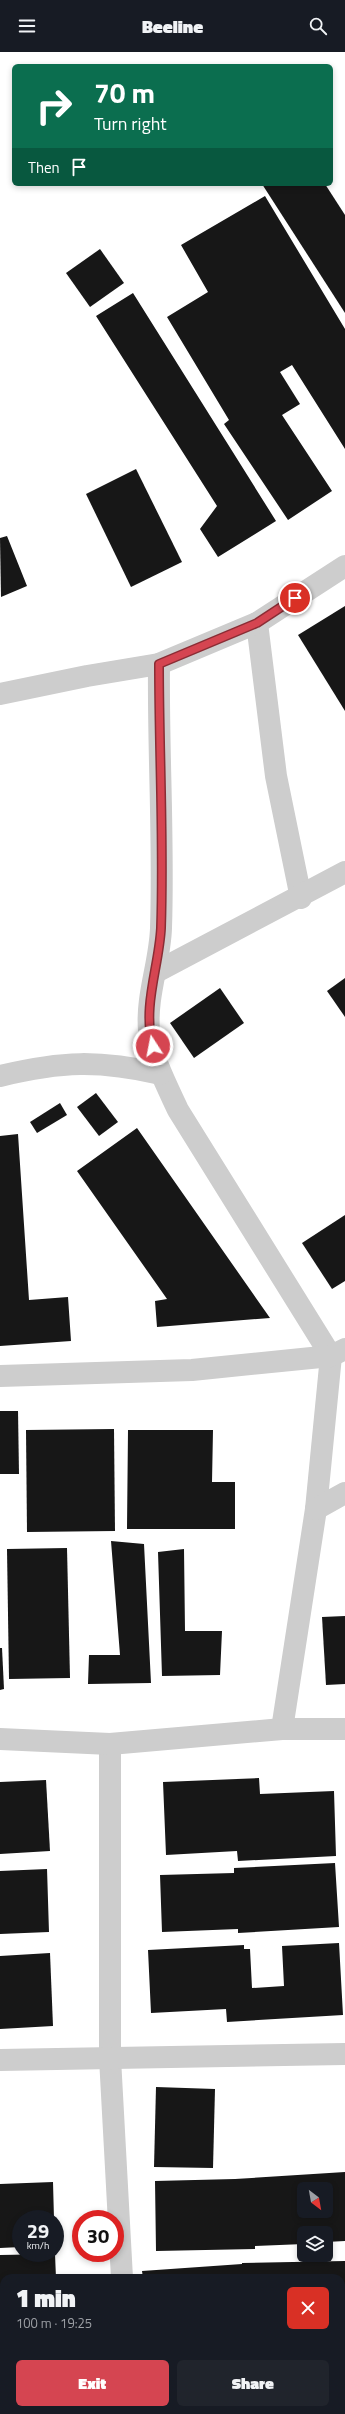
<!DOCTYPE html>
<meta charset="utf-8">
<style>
:root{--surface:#171b24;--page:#20242c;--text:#f1f3f6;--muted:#9ea1a6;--accent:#d54551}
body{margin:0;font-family:"Titillium Web",sans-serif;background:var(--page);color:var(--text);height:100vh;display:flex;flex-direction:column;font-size:15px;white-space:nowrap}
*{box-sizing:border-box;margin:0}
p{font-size:13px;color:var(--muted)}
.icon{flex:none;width:22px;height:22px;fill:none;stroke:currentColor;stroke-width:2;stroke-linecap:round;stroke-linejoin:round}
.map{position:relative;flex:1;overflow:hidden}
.details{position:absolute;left:0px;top:2222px;width:345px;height:140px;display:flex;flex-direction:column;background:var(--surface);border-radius:12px 12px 0 0;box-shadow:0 2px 6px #0003}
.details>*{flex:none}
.banner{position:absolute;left:12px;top:12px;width:321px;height:122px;border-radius:6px;box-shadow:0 2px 6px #0003;background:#0b6e4f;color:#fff;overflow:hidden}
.needle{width:26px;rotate:149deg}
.controls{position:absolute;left:297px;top:2130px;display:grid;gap:8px}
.controls a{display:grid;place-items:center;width:36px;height:36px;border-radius:6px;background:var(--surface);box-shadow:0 2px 6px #0003;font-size:20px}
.speed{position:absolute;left:12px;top:2158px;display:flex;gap:8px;font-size:20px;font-weight:700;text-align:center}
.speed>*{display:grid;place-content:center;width:52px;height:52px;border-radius:50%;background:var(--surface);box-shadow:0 2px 6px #0003;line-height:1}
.speed small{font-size:10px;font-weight:400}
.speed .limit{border:6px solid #d22;background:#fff;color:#111}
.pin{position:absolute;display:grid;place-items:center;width:34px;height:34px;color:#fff;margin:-17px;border:2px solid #fff;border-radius:50%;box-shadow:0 1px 4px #0007}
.me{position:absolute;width:44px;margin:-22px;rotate:349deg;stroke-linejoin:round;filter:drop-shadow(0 0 3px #0008)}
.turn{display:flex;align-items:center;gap:14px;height:84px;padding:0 16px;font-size:18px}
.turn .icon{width:52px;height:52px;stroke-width:2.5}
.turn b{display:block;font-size:28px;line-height:34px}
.then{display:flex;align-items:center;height:38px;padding:0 16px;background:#0003;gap:8px;font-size:15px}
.round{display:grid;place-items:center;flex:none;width:42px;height:42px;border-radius:6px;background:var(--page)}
.head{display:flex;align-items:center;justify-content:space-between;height:68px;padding:0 16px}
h1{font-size:24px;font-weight:800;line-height:30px}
.action{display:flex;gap:8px;margin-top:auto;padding:8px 16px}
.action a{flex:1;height:46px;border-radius:6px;background:var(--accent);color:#fff;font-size:16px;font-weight:800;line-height:46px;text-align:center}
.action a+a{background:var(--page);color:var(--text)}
header{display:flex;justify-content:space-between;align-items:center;height:52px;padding:0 16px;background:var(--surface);font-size:18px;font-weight:800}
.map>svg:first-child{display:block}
</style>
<header><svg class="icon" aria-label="menu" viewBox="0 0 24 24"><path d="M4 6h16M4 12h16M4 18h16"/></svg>Beeline<svg class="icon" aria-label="search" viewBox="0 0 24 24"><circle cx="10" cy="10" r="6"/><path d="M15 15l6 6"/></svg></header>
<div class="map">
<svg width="345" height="2362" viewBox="0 0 345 2362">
<rect width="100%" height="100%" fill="#fff"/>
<g fill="#171717" fill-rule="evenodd">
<path d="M262,132H325L345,163V261Z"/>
<path d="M265,144L345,277V397L292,313L280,320L300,352L282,363L332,439L288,468L224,372L229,368L167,265L208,240L181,193Z"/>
<path d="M100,197L124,231L90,255L66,221Z"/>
<path d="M133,241L276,469L218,505L200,477L217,454L96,264Z"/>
<path d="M136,417L182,510L131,535L86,442Z"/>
<path d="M7,484L27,534L1,545L0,486Z"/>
<path d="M345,554V659L298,583Z"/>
<path d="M345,926V965L327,939Z"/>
<path d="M220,936L244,971L194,1006L170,971Z"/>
<path d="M96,1041L118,1070L99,1084L77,1055Z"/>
<path d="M60,1051L67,1063L37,1081L30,1070Z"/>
<path d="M137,1076L270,1266L157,1275L155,1249L167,1247L77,1119Z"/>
<path d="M18,1082L29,1248L68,1245L71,1289L0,1294V1084Z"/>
<path d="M345,1163V1229L332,1237L302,1191Z"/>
<path d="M0,1359H18L19,1422H0Z"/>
<path d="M114,1377L115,1479L27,1480L26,1378Z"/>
<path d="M128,1378H213L212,1430H235V1477H127Z"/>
<path d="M111,1489L144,1492L151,1631L88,1632L89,1603H120Z"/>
<path d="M67,1496L70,1626L9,1627L7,1497Z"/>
<path d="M184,1497L185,1579H222L220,1623L162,1624L158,1500Z"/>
<path d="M345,1564V1632L326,1633L322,1565Z"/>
<path d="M0,1596H2L4,1637L0,1638Z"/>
<path d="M259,1726L260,1742L334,1739L336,1804L238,1809L237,1799L166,1803L163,1730Z"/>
<path d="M46,1728L50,1799L0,1802V1730Z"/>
<path d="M335,1811L339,1875L238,1881V1877L162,1880L160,1823L234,1821V1816Z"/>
<path d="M47,1817L49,1880L0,1882V1819Z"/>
<path d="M339,1891L343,1963L227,1970L226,1957L151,1961L148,1898L244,1893V1897H250L252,1936L284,1934L282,1894Z"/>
<path d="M50,1901L53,1974L0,1977V1904Z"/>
<path d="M156,2035L215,2037L213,2116L154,2115Z"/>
<path d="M345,2120V2189L326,2190V2181H304V2192L255,2194V2197L156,2199L155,2129L235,2127ZM304,2137H326V2159H304Z"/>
<path d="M53,2130L54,2167H21V2195L0,2196V2132Z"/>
<path d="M55,2202L56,2226H4V2277H0V2203Z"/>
<path d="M345,2209V2268H341V2226H143L142,2219L242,2212V2211Z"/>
</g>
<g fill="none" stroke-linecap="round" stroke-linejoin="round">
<g stroke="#cdcdcd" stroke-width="22">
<path d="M257,571L276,724L301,846"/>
<path d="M159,612C158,700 164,788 161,876C160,910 146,944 149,978C151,1004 167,1034 178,1058L331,1304L316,1457L282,1677"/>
<path d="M156,920L345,820"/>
<path d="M0,1024C62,1009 99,1008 161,1022"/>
<path d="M0,1324L192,1318L331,1304L345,1297"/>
<path d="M316,1457L345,1441"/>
<path d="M110,1692V2006L122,2226"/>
<path d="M0,2008L345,2002"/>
<path d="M341,2337H345"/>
<path d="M0,2343H4"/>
<path d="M129,2358V2362"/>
</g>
<g stroke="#cdcdcd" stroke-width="22">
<path d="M0,642L87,624L159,612L257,571L345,514"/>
<path d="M0,1687L110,1692L282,1677H345"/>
</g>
</g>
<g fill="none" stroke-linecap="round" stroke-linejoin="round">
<g stroke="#8a2d35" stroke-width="10">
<path id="route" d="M153,994C142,955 159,915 161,876C164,788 159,700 159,612L257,571L295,546"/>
</g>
<use href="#route" stroke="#d54551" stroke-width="7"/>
</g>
</svg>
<div class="controls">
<a><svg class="needle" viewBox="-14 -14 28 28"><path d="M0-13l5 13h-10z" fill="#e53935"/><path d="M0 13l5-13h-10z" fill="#9ea1a6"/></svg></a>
<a><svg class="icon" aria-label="layers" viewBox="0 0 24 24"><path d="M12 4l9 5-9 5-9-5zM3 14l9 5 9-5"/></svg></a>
</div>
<div class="speed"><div>29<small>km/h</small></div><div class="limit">30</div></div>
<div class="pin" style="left:295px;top:546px;background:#d93025"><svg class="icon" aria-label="arrive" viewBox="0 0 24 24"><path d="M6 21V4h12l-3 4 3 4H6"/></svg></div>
<svg class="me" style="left:153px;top:994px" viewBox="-20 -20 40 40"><circle r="17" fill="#d54551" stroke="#fff" stroke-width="3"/><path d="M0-11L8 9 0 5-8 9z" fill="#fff"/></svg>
<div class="banner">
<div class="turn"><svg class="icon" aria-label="right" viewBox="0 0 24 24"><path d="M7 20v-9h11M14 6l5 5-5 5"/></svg><div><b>70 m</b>Turn right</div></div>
<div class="then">Then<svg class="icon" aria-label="arrive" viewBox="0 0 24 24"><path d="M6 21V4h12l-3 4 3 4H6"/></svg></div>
</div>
<section class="details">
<div class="head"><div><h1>1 min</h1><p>100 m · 19:25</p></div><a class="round" style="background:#d93025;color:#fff"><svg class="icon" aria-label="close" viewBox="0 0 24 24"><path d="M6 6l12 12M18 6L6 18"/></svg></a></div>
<div class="action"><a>Exit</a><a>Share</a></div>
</section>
</div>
